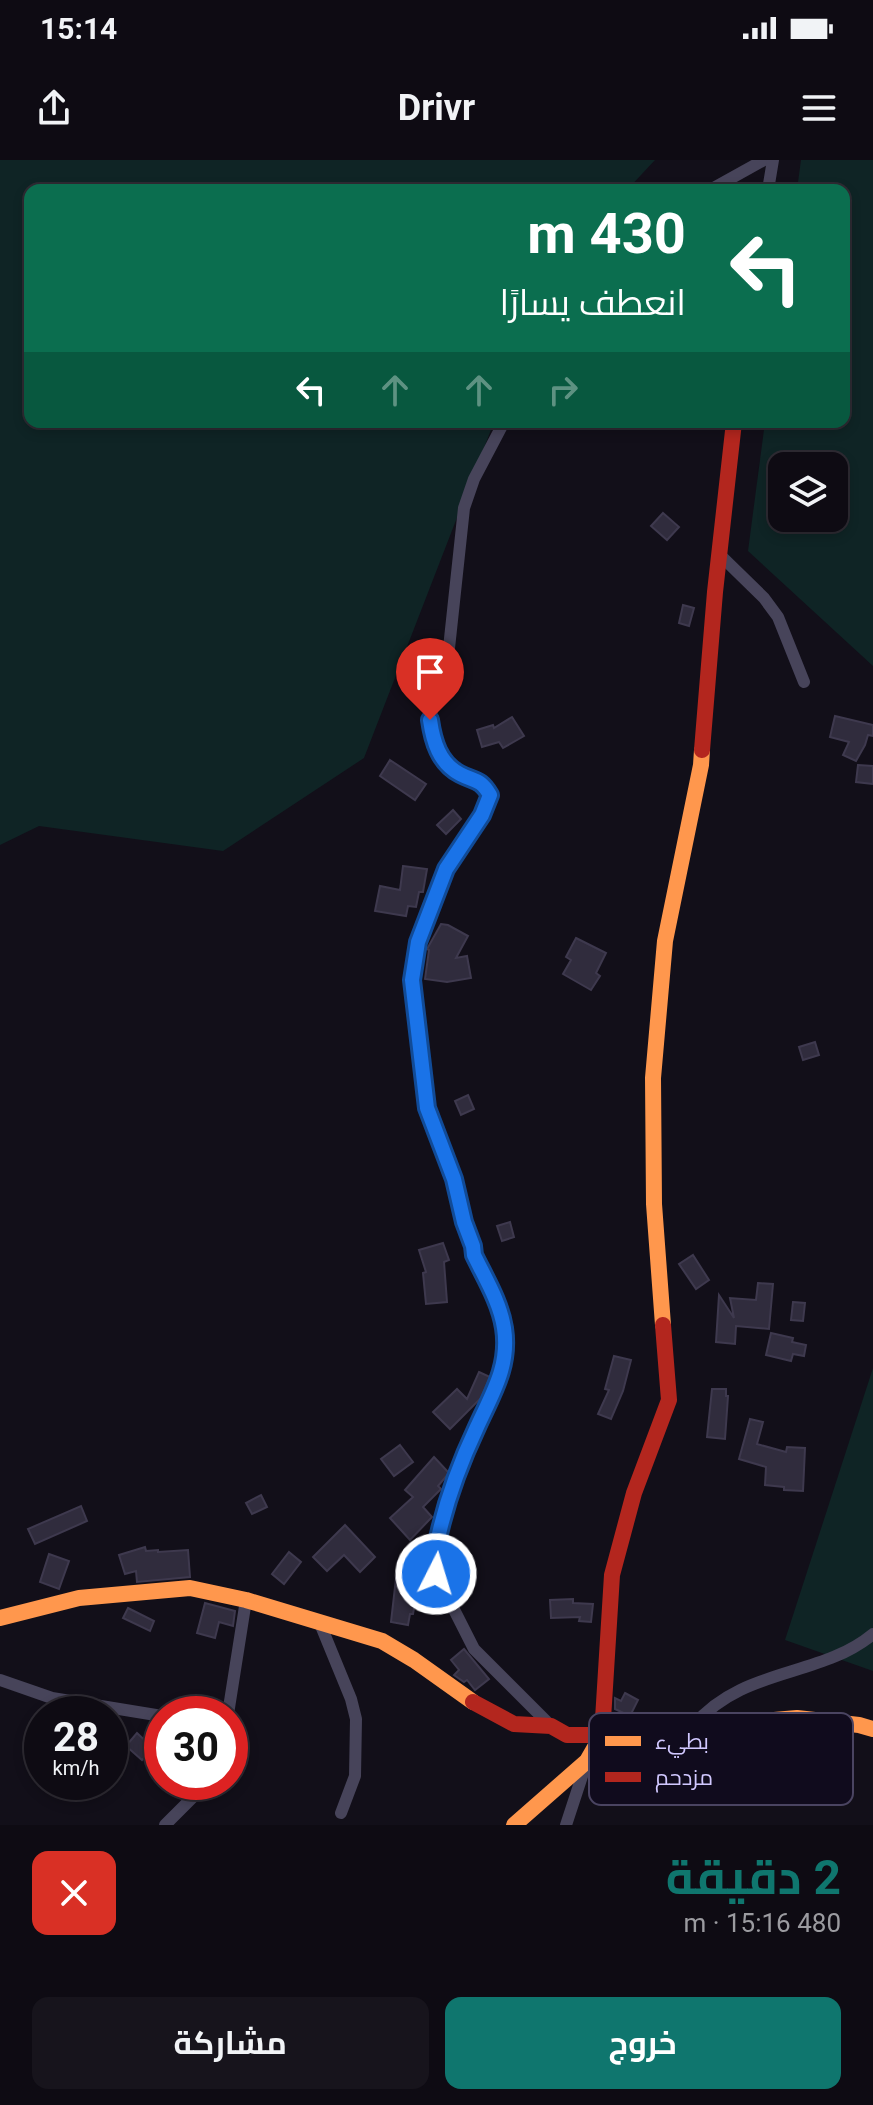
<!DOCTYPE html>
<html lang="ar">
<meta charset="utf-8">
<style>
:root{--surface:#0e0b13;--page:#17141c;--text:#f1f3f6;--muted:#9b9ba0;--line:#2e2b33;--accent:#0f766e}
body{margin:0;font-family:Roboto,Cairo,sans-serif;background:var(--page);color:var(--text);direction:rtl;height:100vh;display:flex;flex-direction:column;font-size:30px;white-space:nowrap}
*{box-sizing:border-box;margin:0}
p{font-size:26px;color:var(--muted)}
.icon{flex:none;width:44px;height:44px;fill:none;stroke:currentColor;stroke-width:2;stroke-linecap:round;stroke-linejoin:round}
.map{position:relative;height:1665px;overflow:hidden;direction:ltr}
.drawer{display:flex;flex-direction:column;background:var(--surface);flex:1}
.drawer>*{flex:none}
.top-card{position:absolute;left:24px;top:24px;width:826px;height:244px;border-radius:16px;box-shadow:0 4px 12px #0003,0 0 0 2px var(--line);direction:rtl;background:#0b6e4f;color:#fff;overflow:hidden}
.buttons{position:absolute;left:768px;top:292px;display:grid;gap:16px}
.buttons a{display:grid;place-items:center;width:80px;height:80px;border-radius:16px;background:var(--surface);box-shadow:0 4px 12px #0003,0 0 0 2px var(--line);font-size:40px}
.speed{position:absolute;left:24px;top:1536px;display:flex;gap:16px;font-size:40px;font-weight:700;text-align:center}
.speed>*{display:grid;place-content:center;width:104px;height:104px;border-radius:50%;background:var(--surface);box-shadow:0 4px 12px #0003,0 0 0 2px var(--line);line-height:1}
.speed small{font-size:20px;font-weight:400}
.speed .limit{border:12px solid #d22;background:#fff;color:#111}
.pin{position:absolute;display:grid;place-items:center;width:68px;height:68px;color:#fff;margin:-82px -34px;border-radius:50% 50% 50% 0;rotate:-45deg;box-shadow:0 0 8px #0007}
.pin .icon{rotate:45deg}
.me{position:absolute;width:88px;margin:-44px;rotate:5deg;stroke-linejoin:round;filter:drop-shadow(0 0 6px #0008)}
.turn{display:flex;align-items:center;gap:28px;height:168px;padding:0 32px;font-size:36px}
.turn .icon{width:104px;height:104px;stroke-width:2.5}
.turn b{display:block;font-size:56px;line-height:68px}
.lanes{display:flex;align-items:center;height:76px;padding:0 32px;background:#0003;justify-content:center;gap:40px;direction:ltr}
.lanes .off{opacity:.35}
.round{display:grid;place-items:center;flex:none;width:84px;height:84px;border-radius:16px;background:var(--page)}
.headline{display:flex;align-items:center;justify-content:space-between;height:136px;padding:0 32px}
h1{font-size:48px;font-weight:700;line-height:60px;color:var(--accent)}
.button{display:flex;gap:16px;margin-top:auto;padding:16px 32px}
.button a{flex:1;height:92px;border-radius:16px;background:var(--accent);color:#fff;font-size:32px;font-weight:700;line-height:92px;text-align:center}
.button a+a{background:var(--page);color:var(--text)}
.status{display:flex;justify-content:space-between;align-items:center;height:56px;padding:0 40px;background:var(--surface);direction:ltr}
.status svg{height:22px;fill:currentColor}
header{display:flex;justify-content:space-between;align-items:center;height:104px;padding:0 32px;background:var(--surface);font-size:36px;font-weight:700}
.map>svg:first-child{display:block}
</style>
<div class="status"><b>15:14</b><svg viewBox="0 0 49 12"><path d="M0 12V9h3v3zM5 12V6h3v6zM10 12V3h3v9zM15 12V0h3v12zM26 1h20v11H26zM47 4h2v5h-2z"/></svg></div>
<header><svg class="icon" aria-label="menu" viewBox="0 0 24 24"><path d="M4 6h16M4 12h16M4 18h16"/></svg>Drivr<svg class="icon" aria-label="share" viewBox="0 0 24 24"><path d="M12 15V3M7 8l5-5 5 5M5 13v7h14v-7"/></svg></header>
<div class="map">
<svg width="873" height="1665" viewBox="0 0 873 1665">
<rect width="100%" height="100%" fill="#120f19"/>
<g fill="#0f2425" fill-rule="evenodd">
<path d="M0,0H655L627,30H30V262H494L364,598L223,691L39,666L0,685Z"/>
<path d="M801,0H873V506L748,391L765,262H844V30H797ZM782,306H834V358H782Z"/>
<path d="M873,1208V1511L785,1480Z"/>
</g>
<g fill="#302c3d" stroke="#3e394e" stroke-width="2">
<path d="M663,353L679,367L667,380L651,366Z"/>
<path d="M683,445L694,448L689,466L679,463Z"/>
<path d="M424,489L437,494L428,517L416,512Z"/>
<path d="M835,556L873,565V576L868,575L865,585L856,601L843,595L849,582L830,577Z"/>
<path d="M512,557L524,576L503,588L499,582L482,587L477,570L493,565L494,568Z"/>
<path d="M390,600L426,624L415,640L380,616Z"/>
<path d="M858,605L873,606V624L856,622Z"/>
<path d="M453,650L461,659L446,674L437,665Z"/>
<path d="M403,706L427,709L423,732H419L416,747L408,746L406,756L375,751L380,726L400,730Z"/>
<path d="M441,764L448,765L468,776L456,798L467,796L471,818L447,822L425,819L429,790L427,789Z"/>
<path d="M576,778L606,793L596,813L600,816L591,830L563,814L571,800L566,797Z"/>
<path d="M815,882L819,895L803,900L799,887Z"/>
<path d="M468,935L474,949L461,955L455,941Z"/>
<path d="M510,1062L514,1077L502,1081L497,1066Z"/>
<path d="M443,1083L449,1100L444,1102L447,1142L426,1144L423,1113L426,1112L419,1090Z"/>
<path d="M693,1095L709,1120L696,1129L679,1104Z"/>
<path d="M758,1123L773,1124L769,1169L736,1166L735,1184L716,1182L719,1135L734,1158L730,1138L756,1140Z"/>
<path d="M793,1142L805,1143L803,1161L791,1160Z"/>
<path d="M771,1173L793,1178L792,1182L806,1185L804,1196L793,1194L791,1201L766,1195Z"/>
<path d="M614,1196L631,1200L623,1231L611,1259L598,1254L609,1230L605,1229Z"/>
<path d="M479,1212L490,1217L481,1238L450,1269L433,1252L457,1229L467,1239Z"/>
<path d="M712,1229H726V1236H728L725,1279L707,1277Z"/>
<path d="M750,1259L763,1262L757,1284L786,1292L787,1287L805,1288L803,1331L784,1330V1327L765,1325L766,1307L739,1299Z"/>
<path d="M400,1285L413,1302L394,1316L381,1299Z"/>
<path d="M434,1297L449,1313L438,1326L441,1329L423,1347L432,1357L410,1380L390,1358L413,1337L405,1330Z"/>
<path d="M261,1335L267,1347L252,1354L246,1343Z"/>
<path d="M81,1346L87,1361L35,1384L28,1369Z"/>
<path d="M345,1365L375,1397L360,1412L344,1395L327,1411L313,1397Z"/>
<path d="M145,1387L146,1391L158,1390V1392L188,1390L190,1417L137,1422L136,1411L125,1414L119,1395Z"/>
<path d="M289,1392L301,1402L284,1424L272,1414Z"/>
<path d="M49,1394L69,1401L59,1429L40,1422Z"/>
<path d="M398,1401L427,1405V1415L431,1425V1429L418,1427L413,1454H410L408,1465L391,1462Z"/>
<path d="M573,1439V1443L593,1444L591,1462L579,1461L580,1457L551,1458L550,1440Z"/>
<path d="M205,1443L235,1451L233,1466L219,1462L215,1478L197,1473Z"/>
<path d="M128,1448L154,1461L150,1471L123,1458Z"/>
<path d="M464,1489L489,1519L475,1530L467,1520L464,1522L454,1515L459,1510L451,1500Z"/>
<path d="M625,1533L638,1540L630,1556L615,1549V1538L621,1541Z"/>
<path d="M137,1573L153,1588L142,1600L126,1586Z"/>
</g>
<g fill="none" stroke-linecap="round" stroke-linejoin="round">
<g stroke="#47445a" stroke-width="12">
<path d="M710,30L764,0"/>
<path d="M768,30L773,0"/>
<path d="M504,262L474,319L464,348L449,488L437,525L430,560L432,576L441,597L456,613L484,624L490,635L482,655L446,709L418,782L412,820L427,948L454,1019L464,1062L473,1086L474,1095L500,1149L504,1169L505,1199L495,1231L476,1268L450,1336L436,1386V1414L474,1489L551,1566"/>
<path d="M719,394L764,438L778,457L804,522"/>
<path d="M319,1461L351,1539L356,1559L355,1616L341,1653"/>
<path d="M0,1520L52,1538L162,1556"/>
<path d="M228,1554L246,1440"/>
<path d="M700,1565H694C743,1507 820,1518 873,1474"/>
<path d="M165,1665L208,1622"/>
<path d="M566,1665L586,1604"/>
</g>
<g stroke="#ff974d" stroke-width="16">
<path d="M663,1165L654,1044L653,918L665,781L701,605L702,590"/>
<path d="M0,1458L79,1438L190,1428L246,1440L382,1481L414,1500L473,1542"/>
<path d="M514,1665L587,1601L602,1575L797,1558L859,1565L873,1569"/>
</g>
<g stroke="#b3261e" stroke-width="16">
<path d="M702,590L715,432L734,262"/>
<path d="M473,1542L514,1564L551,1566L567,1575H602L612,1415L634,1333L669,1240L663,1165"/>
</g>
</g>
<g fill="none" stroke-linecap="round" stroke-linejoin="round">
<g stroke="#114b97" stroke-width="20">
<path id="route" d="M430,560C433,581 439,603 460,614C475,622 480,618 490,635L482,655L446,709L418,782L412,820L427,948L454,1019L464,1062L473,1086L474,1095C485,1118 500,1142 504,1168C510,1206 492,1234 477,1267C460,1303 445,1344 437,1383C435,1393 436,1404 436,1414"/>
</g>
<use href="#route" stroke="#1a73e8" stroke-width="14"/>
</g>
<rect x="589" y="1553" width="264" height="92" rx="12" fill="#100b1d" stroke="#4a4461" stroke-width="2"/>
<rect x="605" y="1576" width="36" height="10" fill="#ff974d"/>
<rect x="605" y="1612" width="36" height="10" fill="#b3261e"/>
<g font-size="22" fill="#d1c8ff">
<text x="655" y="1589">بطيء</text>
<text x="655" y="1625">مزدحم</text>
</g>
</svg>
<div class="buttons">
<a><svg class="icon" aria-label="layers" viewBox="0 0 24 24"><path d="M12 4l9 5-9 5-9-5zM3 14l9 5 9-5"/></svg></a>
</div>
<div class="speed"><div>28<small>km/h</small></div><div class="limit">30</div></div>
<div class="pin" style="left:430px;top:560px;background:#d93025"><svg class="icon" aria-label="arrive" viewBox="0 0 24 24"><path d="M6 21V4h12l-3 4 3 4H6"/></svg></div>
<svg class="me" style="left:436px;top:1414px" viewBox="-20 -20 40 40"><circle r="17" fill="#1a73e8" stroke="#fff" stroke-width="3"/><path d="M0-11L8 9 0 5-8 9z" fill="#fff"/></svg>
<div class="top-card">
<div class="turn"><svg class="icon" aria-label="left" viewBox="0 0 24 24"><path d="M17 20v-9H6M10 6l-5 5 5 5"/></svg><div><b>430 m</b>انعطف يسارًا</div></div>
<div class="lanes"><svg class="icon" aria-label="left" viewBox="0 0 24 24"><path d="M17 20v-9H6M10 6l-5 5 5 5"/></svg><svg class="icon off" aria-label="ahead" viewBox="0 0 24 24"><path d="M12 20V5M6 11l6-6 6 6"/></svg><svg class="icon off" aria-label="ahead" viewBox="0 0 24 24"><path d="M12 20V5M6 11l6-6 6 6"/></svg><svg class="icon off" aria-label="right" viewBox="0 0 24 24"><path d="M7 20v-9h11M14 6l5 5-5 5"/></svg></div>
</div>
</div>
<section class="drawer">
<div class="headline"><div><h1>2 دقيقة</h1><p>480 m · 15:16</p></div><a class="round" style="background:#d93025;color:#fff"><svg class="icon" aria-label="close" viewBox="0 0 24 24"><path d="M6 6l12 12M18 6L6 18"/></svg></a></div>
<div class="button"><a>خروج</a><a>مشاركة</a></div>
</section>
